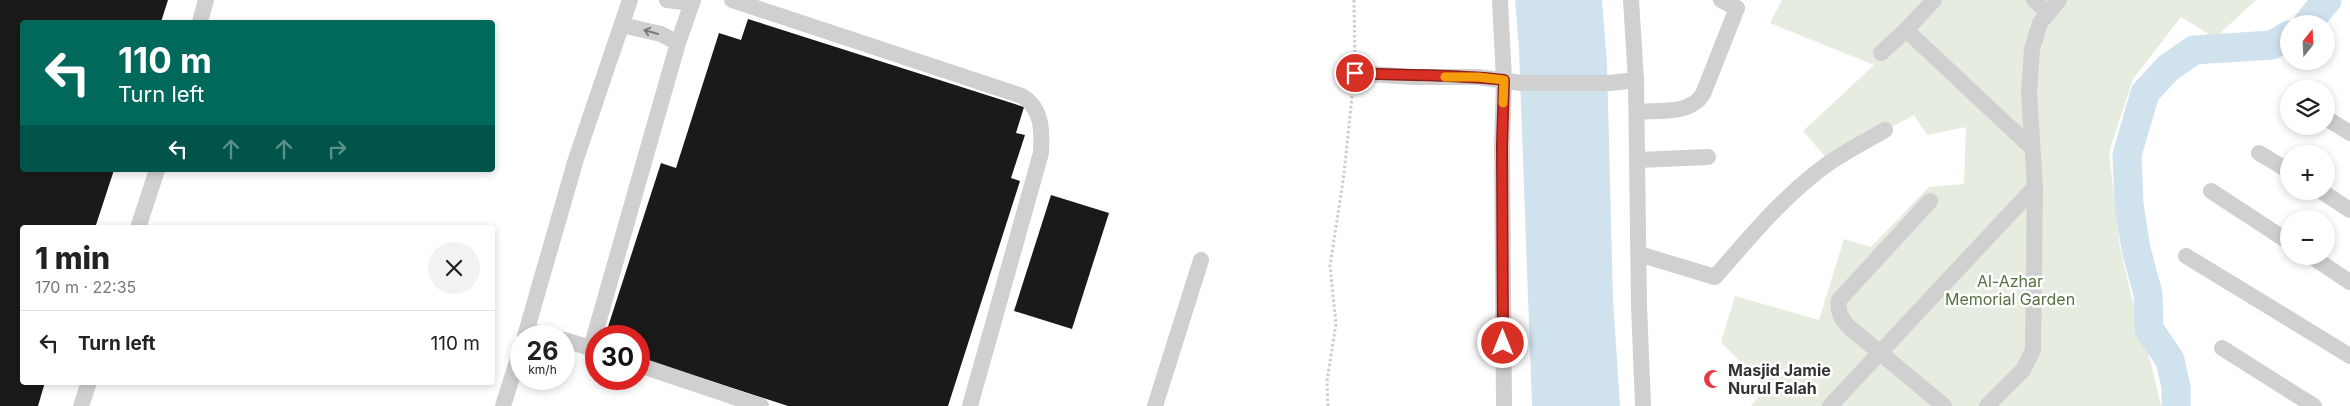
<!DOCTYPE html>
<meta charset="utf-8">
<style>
:root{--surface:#fff;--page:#f2f2f2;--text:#222;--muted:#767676;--line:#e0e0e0}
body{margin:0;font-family:Inter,sans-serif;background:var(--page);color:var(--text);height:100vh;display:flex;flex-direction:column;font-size:19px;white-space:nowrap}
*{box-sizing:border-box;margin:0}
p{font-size:16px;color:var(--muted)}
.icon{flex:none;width:28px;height:28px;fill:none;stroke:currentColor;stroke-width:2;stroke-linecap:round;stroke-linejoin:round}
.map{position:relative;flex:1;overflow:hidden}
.panel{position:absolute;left:20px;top:225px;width:475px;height:160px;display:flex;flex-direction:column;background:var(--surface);border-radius:5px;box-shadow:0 2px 8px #0003}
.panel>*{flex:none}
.hud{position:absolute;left:20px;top:20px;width:475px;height:152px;border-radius:5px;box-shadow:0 2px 8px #0003;background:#00695c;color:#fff;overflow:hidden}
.needle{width:32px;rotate:18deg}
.buttons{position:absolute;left:2280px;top:15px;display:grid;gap:10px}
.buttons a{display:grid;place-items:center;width:55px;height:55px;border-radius:50%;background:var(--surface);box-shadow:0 2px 8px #0003;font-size:25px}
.speed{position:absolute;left:510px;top:325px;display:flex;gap:10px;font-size:25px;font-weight:700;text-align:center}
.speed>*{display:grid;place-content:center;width:65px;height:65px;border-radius:50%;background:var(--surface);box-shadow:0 2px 8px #0003;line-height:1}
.speed small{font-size:12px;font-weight:400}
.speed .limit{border:8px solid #d22;background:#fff;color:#111}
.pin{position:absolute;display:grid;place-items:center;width:42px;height:42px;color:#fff;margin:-21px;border:2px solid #fff;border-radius:50%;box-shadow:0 1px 5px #0007}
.me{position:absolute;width:55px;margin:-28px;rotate:0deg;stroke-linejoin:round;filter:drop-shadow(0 0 4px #0008)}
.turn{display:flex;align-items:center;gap:18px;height:105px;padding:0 15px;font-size:22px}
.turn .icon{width:65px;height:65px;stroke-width:2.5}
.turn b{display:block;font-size:35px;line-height:42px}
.lanes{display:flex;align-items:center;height:48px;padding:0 15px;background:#0003;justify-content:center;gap:25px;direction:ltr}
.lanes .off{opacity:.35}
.round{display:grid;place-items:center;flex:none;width:52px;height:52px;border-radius:26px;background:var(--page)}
.overview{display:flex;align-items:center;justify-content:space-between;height:85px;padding:0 15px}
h1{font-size:30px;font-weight:800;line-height:38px}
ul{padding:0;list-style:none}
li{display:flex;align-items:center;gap:15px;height:65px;padding:0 15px;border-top:1px solid var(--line)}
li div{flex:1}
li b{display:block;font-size:19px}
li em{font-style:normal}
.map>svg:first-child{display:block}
</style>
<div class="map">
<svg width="2350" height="406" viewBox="0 0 2350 406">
<rect width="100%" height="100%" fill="#fff"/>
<path fill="#e6ecdf" d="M1782,0H2256L2215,38L2181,17L2133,79L2109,152L2120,247L2135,312L2152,367L2161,406H1751L1766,388L1721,342L1735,296L1819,320L1844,239L1871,247L1929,187L1964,184L1966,127L1927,135L1914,115L1829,161L1803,131L1874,65L1770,23Z"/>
<path fill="#cfe2ee" d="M1515,0H1602L1607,64L1613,299L1620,406H1532L1519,49Z"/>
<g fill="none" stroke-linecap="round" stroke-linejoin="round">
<g stroke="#cfe2ee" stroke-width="29">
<path d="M2307,24L2327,0"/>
<path d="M2176,406V387L2170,360L2149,329L2148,294L2136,249L2129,205L2127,155L2145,93L2168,68L2194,50L2272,45L2289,35"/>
</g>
</g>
<g fill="#1a1a1a">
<path d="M0,0H168L161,22H22V170H114L95,228H22V382H45L38,406H0Z"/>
<path d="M748,19L1024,107L1016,133L1025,135L1011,178L1020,181L948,406H788L639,358V336H605L661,163L676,168L719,33L741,40Z"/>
<path d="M1051,195L1109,213L1072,329L1014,311Z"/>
</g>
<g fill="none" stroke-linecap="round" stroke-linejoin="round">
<g stroke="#cdcdcd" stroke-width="3" stroke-dasharray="2.5 2.5" stroke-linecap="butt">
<path d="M1354,0L1355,58"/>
<path d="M1328,406L1327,381L1336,324L1330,266L1344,174L1353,87"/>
</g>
<g stroke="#d0d0d0" stroke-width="16">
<path d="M667,0L692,3"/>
<path d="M732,0L1022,96C1043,109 1042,132 1041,153L970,406"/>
<path d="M1500,0L1504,80L1502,146L1504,406"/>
<path d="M1631,0L1636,80L1639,306L1643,406"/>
<path d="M2034,0L2047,12"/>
<path d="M200,22L206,0"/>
<path d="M622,25L661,34L678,43"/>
<path d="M1906,30L1934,0"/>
<path d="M1881,53L1906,30L2032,148"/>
<path d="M1355,73L1412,77H1478L1521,83H1610L1636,80"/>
<path d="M1637,112C1659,110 1690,115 1703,94L1737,8L1721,0"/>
<path d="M2326,118L2350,133"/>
<path d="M2259,153L2289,171"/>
<path d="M1638,160L1708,157"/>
<path d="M2211,191L2289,242"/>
<path d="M2321,191L2350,210"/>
<path d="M1930,201L1839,300C1837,312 1841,318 1849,327L1944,406"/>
<path d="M138,228L157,170"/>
<path d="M1639,254L1715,277C1750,237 1785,194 1829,163C1847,151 1866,141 1885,130"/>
<path d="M2186,256L2350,356"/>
<path d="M2311,256L2350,282"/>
<path d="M527,330L549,336"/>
<path d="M525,336L576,159L630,0"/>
<path d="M564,340L591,348"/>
<path d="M2222,348L2314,406"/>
<path d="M596,350L591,348L678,43L693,0"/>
<path d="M639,365L761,406"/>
<path d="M81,406L89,382"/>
<path d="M503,406L521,349"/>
<path d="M1155,406L1201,260"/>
<path d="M1830,406L2035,187"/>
<path d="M1987,406L2023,370L2033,350L2035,187L2029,93L2032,49L2040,23L2059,0"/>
</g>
</g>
<defs><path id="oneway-shaft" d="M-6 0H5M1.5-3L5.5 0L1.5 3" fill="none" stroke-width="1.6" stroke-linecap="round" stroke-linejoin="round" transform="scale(1.25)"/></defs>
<use stroke="#7a7a7a" href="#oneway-shaft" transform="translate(651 32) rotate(-164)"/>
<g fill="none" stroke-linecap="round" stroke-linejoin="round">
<g stroke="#8d1f18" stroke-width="12">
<path id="route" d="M1355,73C1405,76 1455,74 1504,80L1502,146L1503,343"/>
</g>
<use href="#route" stroke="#d93025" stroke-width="9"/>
<path stroke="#f59e0b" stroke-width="9" d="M1445,77H1478L1504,80L1503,103"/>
</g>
<defs>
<g id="mosque-bare" transform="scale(1.5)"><path d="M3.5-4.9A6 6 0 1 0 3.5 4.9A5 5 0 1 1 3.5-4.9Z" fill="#e63946" stroke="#fff" stroke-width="2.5" paint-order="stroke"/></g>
</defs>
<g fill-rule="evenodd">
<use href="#mosque-bare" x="1713" y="379"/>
</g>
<g text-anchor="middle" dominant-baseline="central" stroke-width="5" stroke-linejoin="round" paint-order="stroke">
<g font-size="16" fill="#56703f" stroke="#fff">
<text x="2010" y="281">Al-Azhar<tspan x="2010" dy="18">Memorial Garden</tspan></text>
</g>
<g font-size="16" font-weight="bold" fill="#333" stroke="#fff" text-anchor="start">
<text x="1728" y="370">Masjid Jamie<tspan x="1728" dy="18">Nurul Falah</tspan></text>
</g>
</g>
</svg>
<div class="buttons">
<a><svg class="needle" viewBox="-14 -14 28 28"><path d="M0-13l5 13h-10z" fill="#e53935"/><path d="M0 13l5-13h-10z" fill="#767676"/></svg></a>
<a><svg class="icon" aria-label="layers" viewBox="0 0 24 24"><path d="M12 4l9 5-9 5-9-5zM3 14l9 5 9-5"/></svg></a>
<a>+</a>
<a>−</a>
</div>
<div class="speed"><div>26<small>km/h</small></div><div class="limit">30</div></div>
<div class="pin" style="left:1355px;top:73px;background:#d93025"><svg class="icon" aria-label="arrive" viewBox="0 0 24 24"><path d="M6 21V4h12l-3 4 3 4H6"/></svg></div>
<svg class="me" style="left:1503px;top:343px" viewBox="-20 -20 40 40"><circle r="17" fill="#d93025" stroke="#fff" stroke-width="3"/><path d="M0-11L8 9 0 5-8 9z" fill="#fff"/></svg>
<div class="hud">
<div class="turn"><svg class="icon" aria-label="left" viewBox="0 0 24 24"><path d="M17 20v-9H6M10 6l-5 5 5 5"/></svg><div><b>110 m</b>Turn left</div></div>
<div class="lanes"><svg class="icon" aria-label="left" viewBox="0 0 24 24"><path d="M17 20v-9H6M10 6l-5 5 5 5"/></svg><svg class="icon off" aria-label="ahead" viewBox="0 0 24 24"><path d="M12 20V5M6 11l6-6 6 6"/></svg><svg class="icon off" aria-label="ahead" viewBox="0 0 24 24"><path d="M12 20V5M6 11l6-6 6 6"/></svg><svg class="icon off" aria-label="right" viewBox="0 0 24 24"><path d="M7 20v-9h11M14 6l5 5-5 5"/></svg></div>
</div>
<section class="panel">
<div class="overview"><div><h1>1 min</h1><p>170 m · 22:35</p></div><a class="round"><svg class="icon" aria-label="close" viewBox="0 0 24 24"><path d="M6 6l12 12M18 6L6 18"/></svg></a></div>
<ul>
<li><svg class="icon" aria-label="left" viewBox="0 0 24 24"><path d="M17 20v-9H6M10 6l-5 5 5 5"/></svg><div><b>Turn left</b></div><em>110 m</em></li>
</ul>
</section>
</div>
